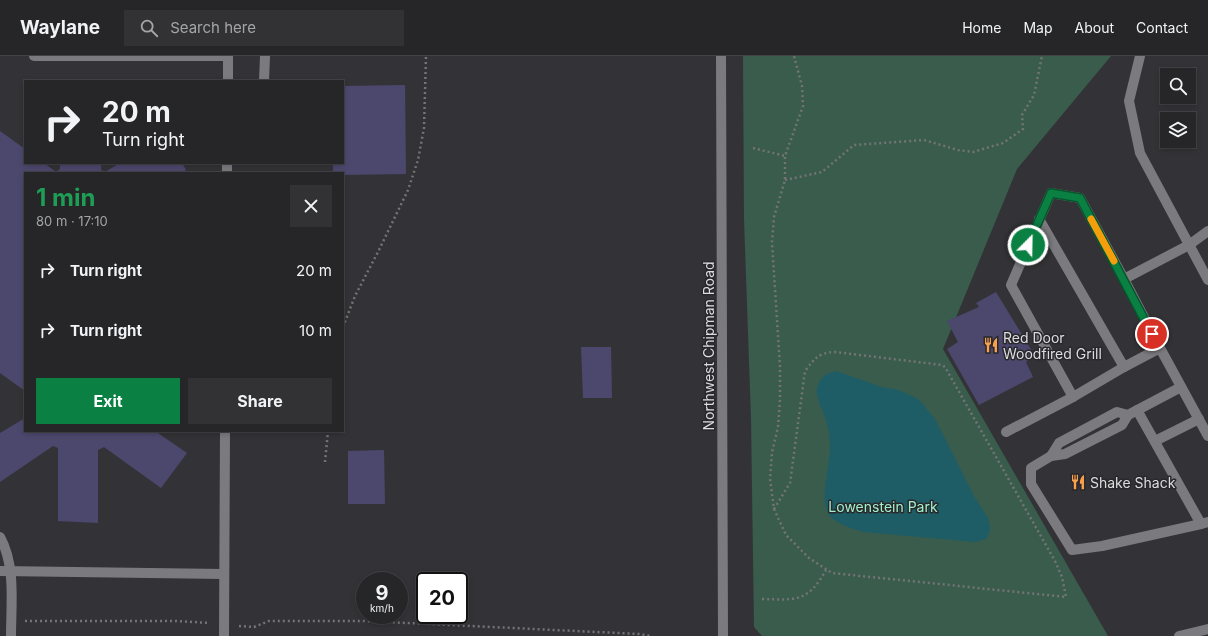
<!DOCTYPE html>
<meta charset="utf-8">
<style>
:root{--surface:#262629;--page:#323235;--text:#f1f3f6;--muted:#a4a5a8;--line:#424346;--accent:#0b8043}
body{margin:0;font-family:Inter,sans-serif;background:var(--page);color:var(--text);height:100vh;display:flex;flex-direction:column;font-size:15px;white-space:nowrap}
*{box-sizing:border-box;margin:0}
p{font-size:13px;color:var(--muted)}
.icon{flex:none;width:22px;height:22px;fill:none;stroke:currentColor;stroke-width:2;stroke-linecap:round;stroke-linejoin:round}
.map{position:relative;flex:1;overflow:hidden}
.sheet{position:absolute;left:24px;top:116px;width:320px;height:260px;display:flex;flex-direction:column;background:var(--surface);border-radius:0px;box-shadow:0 2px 6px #0003,0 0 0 1px var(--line)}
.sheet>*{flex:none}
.guide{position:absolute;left:24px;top:24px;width:320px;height:84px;border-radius:0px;box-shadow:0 2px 6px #0003,0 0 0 1px var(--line);background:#262629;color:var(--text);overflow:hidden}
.buttons{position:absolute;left:1160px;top:12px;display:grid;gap:8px}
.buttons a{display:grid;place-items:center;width:36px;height:36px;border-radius:0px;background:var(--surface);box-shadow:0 2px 6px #0003,0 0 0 1px var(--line);font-size:20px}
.speed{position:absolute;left:356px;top:516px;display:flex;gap:8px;font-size:20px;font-weight:700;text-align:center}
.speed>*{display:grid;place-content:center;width:52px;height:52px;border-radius:50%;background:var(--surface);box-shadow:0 2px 6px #0003,0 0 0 1px var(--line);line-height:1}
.speed small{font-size:10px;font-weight:400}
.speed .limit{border:2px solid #111;border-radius:6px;background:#fff;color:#111}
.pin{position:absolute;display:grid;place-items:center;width:34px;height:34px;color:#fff;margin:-17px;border:2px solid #fff;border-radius:50%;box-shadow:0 1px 4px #0007}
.me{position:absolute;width:44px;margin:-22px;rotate:23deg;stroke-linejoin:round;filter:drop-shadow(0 0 3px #0008)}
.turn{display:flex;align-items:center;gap:14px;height:84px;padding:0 12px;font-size:18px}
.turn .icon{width:52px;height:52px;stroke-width:2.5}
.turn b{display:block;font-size:28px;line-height:34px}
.round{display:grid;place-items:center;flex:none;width:42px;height:42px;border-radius:0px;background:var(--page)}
.summary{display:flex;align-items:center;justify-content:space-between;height:68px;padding:0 12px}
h1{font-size:24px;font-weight:700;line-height:30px;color:#1e9e55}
.button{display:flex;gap:8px;margin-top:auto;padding:8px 12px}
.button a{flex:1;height:46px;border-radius:0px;background:var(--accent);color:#fff;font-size:16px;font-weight:700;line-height:46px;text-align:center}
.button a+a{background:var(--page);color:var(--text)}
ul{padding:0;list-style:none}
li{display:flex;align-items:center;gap:12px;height:60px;padding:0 12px}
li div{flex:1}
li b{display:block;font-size:15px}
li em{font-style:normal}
header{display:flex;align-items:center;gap:24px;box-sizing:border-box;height:56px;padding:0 20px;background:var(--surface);border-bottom:1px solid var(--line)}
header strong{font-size:19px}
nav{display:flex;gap:22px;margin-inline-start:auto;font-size:14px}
.search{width:280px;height:36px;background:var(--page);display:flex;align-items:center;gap:10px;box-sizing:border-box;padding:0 14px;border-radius:0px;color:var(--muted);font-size:15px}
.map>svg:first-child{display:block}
</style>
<header>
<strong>Waylane</strong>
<div class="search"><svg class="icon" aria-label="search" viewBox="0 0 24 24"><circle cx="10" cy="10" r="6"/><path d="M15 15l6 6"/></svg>Search here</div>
<nav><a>Home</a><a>Map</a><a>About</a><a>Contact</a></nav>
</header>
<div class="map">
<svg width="1208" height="580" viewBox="0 0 1208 580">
<rect width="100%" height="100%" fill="#333337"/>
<path fill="#395c4c" d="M743,0H1111L1017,113L943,293L1108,580H762L754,571L751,362L744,163Z"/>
<path fill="#1f5d66" d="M836,315L882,331L899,334L916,342L921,346L935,363L974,440L988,462L990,471L989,478L986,483L975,486C949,484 923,481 896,479C885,477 871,478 860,475C850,472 837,468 830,460C818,445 830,410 830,391C830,381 828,370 825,361C821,351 816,343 817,332C819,322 826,317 836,315Z"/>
<g fill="#4c476d">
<path d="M405,29L406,118L343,119V117H333V107H343V30Z"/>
<path d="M0,75L25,93V107H44L56,116L60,113V107H101V114L105,116L120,107H182L186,114L181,117H25V335L0,317Z"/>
<path d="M996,236L1035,300L1026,306L1033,321L979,349L947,293L958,286L947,265L979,251L976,247Z"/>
<path d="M581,291H611L612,342H583Z"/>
<path d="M25,362V375H155L187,397L161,432L104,391L98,394V467L58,465V392L53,390L0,426V377Z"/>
<path d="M384,394L385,448H348V395Z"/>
</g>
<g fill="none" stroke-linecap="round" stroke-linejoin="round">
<g stroke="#747477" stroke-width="2.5" stroke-dasharray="2 3" stroke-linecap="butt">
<path d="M753,92L785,100"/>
<path d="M785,124L822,116L854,89L924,84L958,94L973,96L1003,87L1023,73L1022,59L1034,39L1042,0"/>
<path d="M343,271L355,240L378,196L408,134L418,104L424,72L426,0"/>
<path d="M325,406L328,375"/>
<path d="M774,453L790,427L805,315C815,302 818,297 835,296L942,309L945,311L1055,505L1062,521L1066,541L832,517L809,502L786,479L774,453L770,423L772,396L778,371L780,344V311L772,186L774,161L785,124V100L803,50L802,30L794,0"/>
<path d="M762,543C797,544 808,546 826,514"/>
<path d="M25,565H176L210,567"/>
<path d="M239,570L254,571L269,565H365L639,578L651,580"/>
</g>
<g stroke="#7b7b7f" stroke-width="10">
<path d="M34,0H228"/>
<path d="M228,25V0"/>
<path d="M264,25L265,0"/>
<path d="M227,117V107"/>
<path d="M1039,163L1124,311L1073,341L1011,229L1051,137L1080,142L1124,223L1189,189L1208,175"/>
<path d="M1124,223L1160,292L1124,311"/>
<path d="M1160,292L1208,380"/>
<path d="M1181,331L1128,359L1122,369L1065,398L1051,400L1031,412V428L1072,494L1102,490L1201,468L1208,466"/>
<path d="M1137,354L1201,468"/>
<path d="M1006,376L1073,341"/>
<path d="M1155,385L1199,363"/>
<path d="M1051,400L1059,387L1117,356L1128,359"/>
<path d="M0,481C16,510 11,548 11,580"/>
<path d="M0,515L224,518"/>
<path d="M224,580L225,375"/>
</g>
<path stroke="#7b7b7f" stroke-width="10" d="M1140,0L1129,45L1140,97L1208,224"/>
<g stroke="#7b7b7f" stroke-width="10">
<path d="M721,0L723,580"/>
<path d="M1179,580L1208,573"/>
</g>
</g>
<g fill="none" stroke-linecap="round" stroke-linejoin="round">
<g stroke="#07532c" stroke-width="10">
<path id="route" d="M1028,189L1051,137L1080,142L1152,278"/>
</g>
<use href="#route" stroke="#0b8043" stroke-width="7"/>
<path stroke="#f59e0b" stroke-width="7" d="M1091,163L1114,205"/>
</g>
<defs>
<g id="restaurant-bare" transform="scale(1.2)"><path d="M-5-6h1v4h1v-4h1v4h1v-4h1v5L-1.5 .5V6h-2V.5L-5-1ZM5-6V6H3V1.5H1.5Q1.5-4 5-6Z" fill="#f99f4d" stroke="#29292d" stroke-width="2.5" paint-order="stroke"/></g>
</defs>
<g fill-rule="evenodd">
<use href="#restaurant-bare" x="991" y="289"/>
<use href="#restaurant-bare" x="1078" y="426"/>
</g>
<g text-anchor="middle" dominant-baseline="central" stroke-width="3" stroke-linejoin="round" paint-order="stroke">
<g font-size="14" fill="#dddde0" stroke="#29292d" text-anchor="start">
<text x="1003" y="281">Red Door<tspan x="1003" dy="16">Woodfired Grill</tspan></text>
<text x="1090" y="426">Shake Shack</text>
</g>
<g font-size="14" fill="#dddde0" stroke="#29292d">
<text transform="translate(708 290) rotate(-90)">Northwest Chipman Road</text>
</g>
<g font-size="14" fill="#a0f0cc" stroke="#29292d">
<text x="883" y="450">Lowenstein Park</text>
</g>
</g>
</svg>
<div class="buttons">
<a><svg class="icon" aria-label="search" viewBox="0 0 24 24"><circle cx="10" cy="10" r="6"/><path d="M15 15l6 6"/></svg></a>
<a><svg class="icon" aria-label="layers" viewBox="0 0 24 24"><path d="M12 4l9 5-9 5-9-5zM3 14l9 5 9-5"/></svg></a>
</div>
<div class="speed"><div>9<small>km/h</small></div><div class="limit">20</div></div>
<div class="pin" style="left:1152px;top:278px;background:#d93025"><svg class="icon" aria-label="arrive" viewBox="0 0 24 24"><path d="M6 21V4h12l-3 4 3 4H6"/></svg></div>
<svg class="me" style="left:1028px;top:189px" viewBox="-20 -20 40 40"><circle r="17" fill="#0b8043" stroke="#fff" stroke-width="3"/><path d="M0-11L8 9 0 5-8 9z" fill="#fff"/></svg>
<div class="guide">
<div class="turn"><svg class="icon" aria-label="right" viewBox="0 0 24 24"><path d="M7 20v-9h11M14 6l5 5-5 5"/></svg><div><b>20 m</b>Turn right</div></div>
</div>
<section class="sheet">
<div class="summary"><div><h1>1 min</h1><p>80 m · 17:10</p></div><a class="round"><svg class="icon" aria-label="close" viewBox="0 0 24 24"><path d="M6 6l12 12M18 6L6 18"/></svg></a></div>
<ul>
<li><svg class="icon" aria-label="right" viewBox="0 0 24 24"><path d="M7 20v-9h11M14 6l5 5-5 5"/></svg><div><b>Turn right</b></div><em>20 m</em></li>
<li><svg class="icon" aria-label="right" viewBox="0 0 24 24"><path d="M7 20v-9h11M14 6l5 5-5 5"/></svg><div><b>Turn right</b></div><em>10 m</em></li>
</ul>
<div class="button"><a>Exit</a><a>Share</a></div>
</section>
</div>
